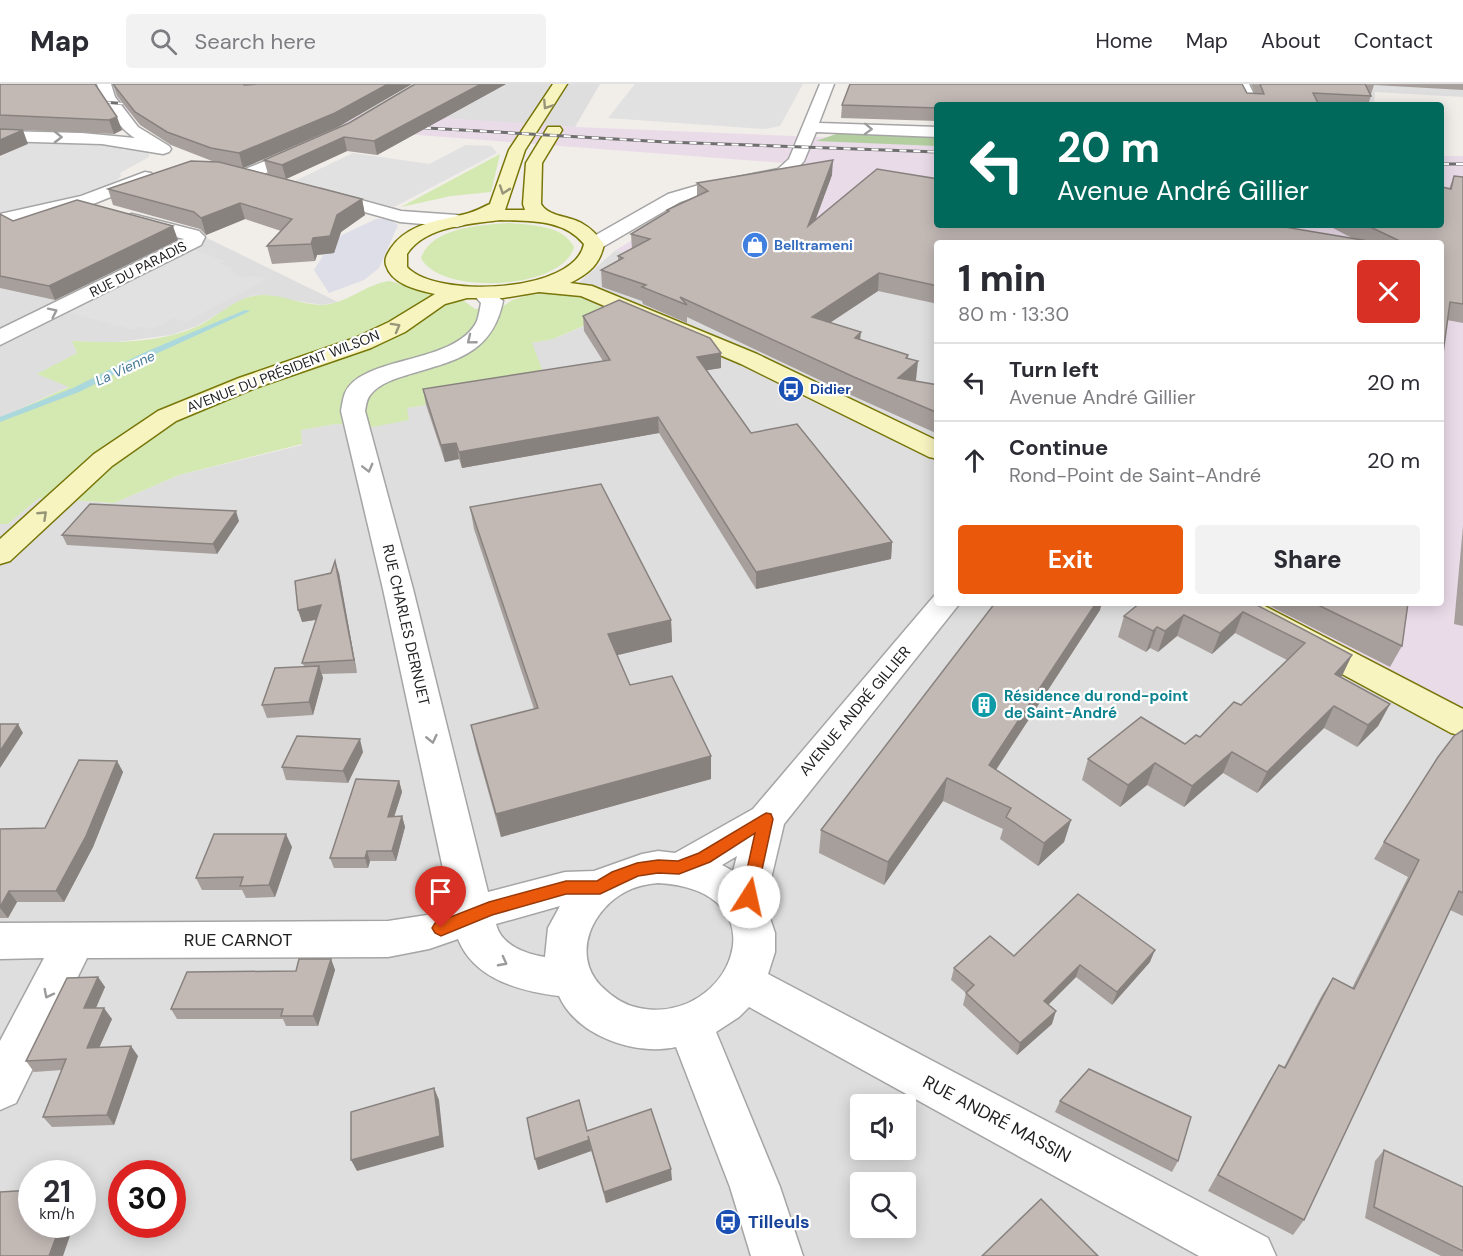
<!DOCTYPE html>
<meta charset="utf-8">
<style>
:root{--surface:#fff;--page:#f2f2f3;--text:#2b2b33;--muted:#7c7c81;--line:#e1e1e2;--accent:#ea580c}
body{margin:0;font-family:"DM Sans",sans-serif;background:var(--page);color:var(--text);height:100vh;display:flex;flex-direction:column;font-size:22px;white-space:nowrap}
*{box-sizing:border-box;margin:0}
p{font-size:20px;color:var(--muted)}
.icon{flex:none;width:33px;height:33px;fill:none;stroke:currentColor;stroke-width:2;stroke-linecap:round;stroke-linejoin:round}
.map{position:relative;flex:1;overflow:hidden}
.details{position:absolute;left:934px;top:156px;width:510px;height:366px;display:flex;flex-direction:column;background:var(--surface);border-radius:6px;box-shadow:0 3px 15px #0003}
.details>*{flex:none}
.top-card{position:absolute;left:934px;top:18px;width:510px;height:126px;border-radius:6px;box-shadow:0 3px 15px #0003;background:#00695c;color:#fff;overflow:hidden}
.fabs{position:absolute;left:850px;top:1010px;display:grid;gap:12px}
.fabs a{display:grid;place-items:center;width:66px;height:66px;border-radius:6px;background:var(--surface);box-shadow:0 3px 15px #0003;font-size:30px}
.speed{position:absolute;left:18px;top:1076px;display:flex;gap:12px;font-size:30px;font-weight:700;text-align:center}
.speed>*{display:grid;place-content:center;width:78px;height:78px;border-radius:50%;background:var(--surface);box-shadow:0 3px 15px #0003;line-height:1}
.speed small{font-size:15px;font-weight:400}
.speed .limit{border:9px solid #d22;background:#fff;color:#111}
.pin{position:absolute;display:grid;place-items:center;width:51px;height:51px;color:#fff;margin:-62px -26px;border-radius:50% 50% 50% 0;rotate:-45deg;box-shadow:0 0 6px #0007}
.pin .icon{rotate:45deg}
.me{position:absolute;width:66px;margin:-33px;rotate:10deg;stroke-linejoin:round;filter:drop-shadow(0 0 4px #0008)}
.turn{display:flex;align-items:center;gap:21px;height:126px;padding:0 24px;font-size:27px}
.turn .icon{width:78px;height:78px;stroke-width:2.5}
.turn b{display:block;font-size:42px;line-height:51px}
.round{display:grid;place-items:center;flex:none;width:63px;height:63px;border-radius:6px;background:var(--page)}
.summary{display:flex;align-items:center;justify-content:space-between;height:102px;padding:0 24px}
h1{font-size:36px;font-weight:800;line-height:45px}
.action{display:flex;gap:12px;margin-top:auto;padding:12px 24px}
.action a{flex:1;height:69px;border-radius:6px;background:var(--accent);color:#fff;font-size:24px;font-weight:800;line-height:69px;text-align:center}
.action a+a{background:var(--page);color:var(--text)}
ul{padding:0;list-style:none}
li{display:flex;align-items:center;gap:18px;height:78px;padding:0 24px;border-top:2px solid var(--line)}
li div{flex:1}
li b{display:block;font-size:22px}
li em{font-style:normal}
header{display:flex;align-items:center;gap:36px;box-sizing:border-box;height:84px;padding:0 30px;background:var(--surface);border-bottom:2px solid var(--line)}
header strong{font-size:28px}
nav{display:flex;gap:33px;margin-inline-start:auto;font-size:21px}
.search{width:420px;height:54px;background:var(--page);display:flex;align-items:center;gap:15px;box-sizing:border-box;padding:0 21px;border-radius:6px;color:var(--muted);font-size:22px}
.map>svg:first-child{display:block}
</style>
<header>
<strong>Map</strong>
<div class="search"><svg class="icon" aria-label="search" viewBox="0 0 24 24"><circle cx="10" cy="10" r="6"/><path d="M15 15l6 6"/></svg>Search here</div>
<nav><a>Home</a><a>Map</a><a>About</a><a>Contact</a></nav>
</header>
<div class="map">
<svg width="1463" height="1172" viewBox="0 0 1463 1172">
<rect width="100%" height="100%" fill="#f1ede9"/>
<g fill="#dfdedf" fill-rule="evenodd">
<path d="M0,0H600L575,43L98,12Z"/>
<path d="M1230,0H1463V13L1375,8L1374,21H1243Z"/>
<path d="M76,116L205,153L338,218L322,221L261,211L251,212L197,242L171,251L110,259L73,257L77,269L38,290L70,302L0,334V132Z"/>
<path d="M616,166L773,211L937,181L938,519H1245L1463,637V1172H0V440H8L39,414L114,419L179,391L302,361L300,346L336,340L373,343L406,324L548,301L531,259L553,255L613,230L568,208ZM861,1020H906V1065H861ZM32,1089H82V1140H32ZM122,1089H172V1140H122ZM861,1098H906V1143H861Z"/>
</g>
<path fill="#eadbe9" d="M0,4L575,43L937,58L938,141H1442V72H1463V637L1245,519H1442V159H938L773,211L616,166L709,110L810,81L0,19Z"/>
<g fill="#d3e9b1">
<path d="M500,70L491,108L451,112L401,123Z"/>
<path d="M509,139C531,141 563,141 574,163C563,206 440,212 421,174C432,143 481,141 509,139Z"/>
<path d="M390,197L427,209L464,217L475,225L502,223L512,216L529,211L568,208L614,229L553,255L532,259L548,301L407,324L409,336L373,343L336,340L301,346L302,360L179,391L114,419L39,414L8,440H0V334L69,303L37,290L77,269L72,257C114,259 159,260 198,242C216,234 234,215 254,212C280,207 305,225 330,220C351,216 369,199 390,197Z"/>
</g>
<path fill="#b3cf9f" d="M839,49L938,51L937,62L816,57Z"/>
<g fill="#e1e1e1">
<path d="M635,0H803L780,42L765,45L608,34Z"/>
<path d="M47,56L108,60L125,66L134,63L149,68V73L120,89L121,92L117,96L96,106L0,132V73L32,58L40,59Z"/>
<path d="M466,61L491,62L497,69L394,123L295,97L353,69L429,80Z"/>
<path d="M192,165L225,177L219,180L231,183L234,191L246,194L252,191L267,195L186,238L174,234L152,245L140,242L134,246L64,227Z"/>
</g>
<path fill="#dddee7" d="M376,135H389L398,141L379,184L364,196L329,209L314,186L326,167L342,151Z"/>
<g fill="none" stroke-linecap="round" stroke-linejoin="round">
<path fill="#abd8dd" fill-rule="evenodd" d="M245,226L250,227L149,273L79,308L0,338V333L73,304L143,269Z"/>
<g stroke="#a5a5a5" stroke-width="3">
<g id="street">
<path d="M97,0H111L115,13L138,43L169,62L171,65L169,68L163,70L102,60L0,57V47L82,49L135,54C118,44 103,19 97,0Z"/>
<path d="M820,0H834L819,39L938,43V53L816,48L804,77L790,93L703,110L680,118L601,164H587L584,160L587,156L668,110L699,101L778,85L789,75Z"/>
<path d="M1235,0H1249L1259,21H1245Z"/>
<path d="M308,60L314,62L316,65L314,68L252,95H240L237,91L240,87Z"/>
<path d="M145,88L151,89L154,93L151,97L93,120L0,142V130L81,112Z"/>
<path d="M321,105L401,127L457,131L464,133L466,137L464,141L457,143L400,138L315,114L312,110L315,106Z"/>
<path d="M132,130L199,147L205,153L201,161L0,261V245L184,155L125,140L123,136L125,132Z"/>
<path d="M482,203L489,205L503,217C492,271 453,277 407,291C395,295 380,299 371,310C367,314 366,321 365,327L413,505L488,808L565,788L594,787L642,770L658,767L675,769L753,725L934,512L938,511V519H960L784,740L770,799L768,828L775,849V868L768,890L1268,1154L1276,1172H1199L749,923L739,933L716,948L780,1103L803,1172H751L730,1103L676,963C635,972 577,952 559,912C519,907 474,895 458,855L429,865L388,873L87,874L16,1019L0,1026V957L44,874L0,875V839L388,837L427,831L451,822L383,505L341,327C342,321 343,314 345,309C362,271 456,281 477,237C479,231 480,224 481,219L472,209L475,205ZM737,772L733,787L722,781ZM658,799C787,806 730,943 639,924C623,921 611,912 600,901C571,869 593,824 627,807C637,802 647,800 658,799ZM560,822L548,844L545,873C525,870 501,861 496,840Z"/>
</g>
</g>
<g stroke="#787609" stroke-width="3">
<g id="secondary">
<path d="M553,0H567L525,66L505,126H525L523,120L526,79L548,43H560L562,46L542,79L541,120C548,133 571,132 583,140C592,145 598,152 604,160C600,181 588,190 570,199L592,202L757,270L938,357V375L929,373L741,280L581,212L539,208L503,214H467L445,220L405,248L371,264L255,304L176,337L112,382L10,477L0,480V455L94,370L158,327L239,294L355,254L389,238L435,210C418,206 392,201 386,181C384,174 388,169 391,164C409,138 441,137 469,129C476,127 483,123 490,120L509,66ZM500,136C530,137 564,135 584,160C575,209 436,215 407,183V170C425,142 470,140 500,136Z"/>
<path d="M1220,519H1259L1463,625V652L1451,649L1224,526Z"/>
</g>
</g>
<use href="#street" fill="#fff" fill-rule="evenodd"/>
<use href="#secondary" fill="#f8f4c0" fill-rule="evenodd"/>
<g stroke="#6f6f6f" stroke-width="3">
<g id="rail">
<path d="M90,17L141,21"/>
<path d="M410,43L666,58L938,68"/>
<path d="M1442,80H1463"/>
</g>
</g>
<use href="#rail" stroke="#fff" stroke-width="2" stroke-dasharray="7" stroke-linecap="butt"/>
</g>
<g fill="#a79f9c">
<path d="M0,0L97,3L122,46L114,50L0,45Z"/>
<path d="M113,0H412L338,43L243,84L268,90L264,76L349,39L415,0H506L377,71L347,67L286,95L362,115L365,131L341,148L334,169L317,171L315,177L272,180L267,162L281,147L245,135L206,151L200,145L113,121L108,105L212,77L171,61L140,41L117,12Z"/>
<path d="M1251,0H1463V6L1374,1L1371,10H1370L1371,12L1368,21H938V37L841,34L842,21L1255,10Z"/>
<path d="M832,91L815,136L938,95L1354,155L1327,141H1442L1449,105L1454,92L1463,93V239L1447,236L1442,159H938V220L878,207L830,239L860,256L908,274L916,296L915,297L938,301V350L853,312L687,233V239L643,220L642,217L602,203L601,186L618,177V172L632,165L631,150L667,128V126L697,112V99Z"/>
<path d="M0,130L13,137L178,156L55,216L0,204Z"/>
<path d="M583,232L721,269V284L706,286L751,349L892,458L891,475L756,505L659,349L462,384L459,375L445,378L426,321L423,305L603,277L584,247Z"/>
<path d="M470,423L671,536L672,558L617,571L630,601L711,672V695L501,753L476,664L471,641L534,625L474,445Z"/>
<path d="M239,437L217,470L67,461L62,451Z"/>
<path d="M1463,442V542L1454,540Z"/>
<path d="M339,489L357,589L322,590L323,594L313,631L267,634L262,621L304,582L302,579L316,536L302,538Z"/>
<path d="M1253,519L1352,571L1340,593L1390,620L1378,642L1357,663L1324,644L1257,709L1223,689L1184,723L1147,701L1120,723L1082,696L1088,675L1185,660L1200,653L1241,621L1287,576L1235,549L1212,570L1177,552L1158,568L1150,564L1146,568L1118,553L1124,532Z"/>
<path d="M1264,519H1408L1402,562L1390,583Z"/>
<path d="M1100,526L996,686L1071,736L1064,758L1038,782L1000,755L1003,745L943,717L884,801L819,769L821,746Z"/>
<path d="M1463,646V832L1450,826L1304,1136L1293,1151L1208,1107L1269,997L1279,981L1284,983L1322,911L1333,894L1352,904L1408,793L1374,775L1384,758Z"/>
<path d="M363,668L348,699L286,696L282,683Z"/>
<path d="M117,677L123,688L93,763L64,818H17L8,834H0V745L45,744Z"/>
<path d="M399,697L402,708L394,732H402L405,743L396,777H370L368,784H334L330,774Z"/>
<path d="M292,763L275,813L246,814L242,806H202L196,794Z"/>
<path d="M1014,872L1150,878L1112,921L1076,893L1048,921L1052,940L1017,971L963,921L966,909L951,896L954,884Z"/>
<path d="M331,875L335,886L318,942H286L283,935H177L171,925L296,887Z"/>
<path d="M98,893L105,903L96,924L112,935L99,964L138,972L114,1041L52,1043L43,1033L62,986L34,988L26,977Z"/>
<path d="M1060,1017L1178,1077L1172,1088L1055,1028Z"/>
<path d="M587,1047L672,1096L606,1119L591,1066V1067L538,1086Z"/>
<path d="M1384,1066L1463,1103V1172H1441L1365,1134L1375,1077Z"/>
</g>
<g fill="#88827f">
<path d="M388,0H412L338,43L243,84L239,69Z"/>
<path d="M481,0H506L377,71L374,57Z"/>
<path d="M117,33L122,46L114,50L109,36Z"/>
<path d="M23,46L28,60L0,72V56Z"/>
<path d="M344,53L347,67L286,95L282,81Z"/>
<path d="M833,76L832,91L807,159L808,142Z"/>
<path d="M362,115L365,131L341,148L334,169L317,171L315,177L311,160L313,154L337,131Z"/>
<path d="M240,119L245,135L206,151L201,134Z"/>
<path d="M173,142L178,156L55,216L49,202Z"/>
<path d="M879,189L878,207L811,251L812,233Z"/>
<path d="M861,248L859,266L855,254Z"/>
<path d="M721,269V284L697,288V273Z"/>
<path d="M908,271L907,287L918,277L916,296L896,313L898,294L906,274Z"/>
<path d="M658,333L659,349L462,384L459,368Z"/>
<path d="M456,359L459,375L445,378L441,361Z"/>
<path d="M236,427L239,437L217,470L213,460Z"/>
<path d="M892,458L891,475L756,505V488Z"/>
<path d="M335,477L339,489L357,589L354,576Z"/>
<path d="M1096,519H1102L1100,526L984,704L989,681Z"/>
<path d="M321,521L325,534L302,538L298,526Z"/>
<path d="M1243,528L1235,549L1212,570L1220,549Z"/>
<path d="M1184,531L1177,552L1158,568L1165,547Z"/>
<path d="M671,536L672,558L610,573L608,550Z"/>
<path d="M1157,543L1150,564L1146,568L1153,547Z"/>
<path d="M1352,571L1342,592L1324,612L1335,590Z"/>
<path d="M319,582L323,594L313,631L309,618Z"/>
<path d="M1390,620L1378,642L1357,663L1368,641Z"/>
<path d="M1334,622L1324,644L1257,709L1267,688Z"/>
<path d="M18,640L23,649L0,684V667Z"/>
<path d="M360,655L363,668L348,699L343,687Z"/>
<path d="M1232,668L1223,689L1184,723L1192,702Z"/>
<path d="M711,672V695L501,753L496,730Z"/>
<path d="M117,677L123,688L93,763L64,818L56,807Z"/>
<path d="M1155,679L1147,701L1120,723L1128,701Z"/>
<path d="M947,694L943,717L884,801L888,778Z"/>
<path d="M399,697L402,708L391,743L388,733Z"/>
<path d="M402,732L405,743L396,777L392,767Z"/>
<path d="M1071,736L1064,758L1038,782L1044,759Z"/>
<path d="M286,750L292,763L275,813L269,801Z"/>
<path d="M367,767L370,777L368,784L365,774Z"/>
<path d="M9,807L17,818L8,834L0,824Z"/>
<path d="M1155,866L1150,878L1112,921L1117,908Z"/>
<path d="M331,875L335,886L318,942L313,932Z"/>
<path d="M1080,881L1076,893L1040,929L1044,917Z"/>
<path d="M98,893L105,903L91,935L84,924Z"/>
<path d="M104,924L112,935L94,975L87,964Z"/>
<path d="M1056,927L1052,940L1017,971L1020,959Z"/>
<path d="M131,962L138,972L114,1041L107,1031Z"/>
<path d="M434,1004L439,1016L444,1063L357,1087L351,1076Z"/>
<path d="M589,1056L591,1067L538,1086L535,1075Z"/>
<path d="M671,1085L672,1096L606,1119L604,1108Z"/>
<path d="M61,1140H74L63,1172H49Z"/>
</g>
<g fill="#c2b9b5" stroke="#88827f" stroke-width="1.5">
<path d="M0,0H95L117,33L109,36L0,31Z"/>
<path d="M113,0H244V1L258,0H388L335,29L239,69L211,64L167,48L135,28Z"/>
<path d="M415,0H481L374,57L344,53L282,81L264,76L349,39Z"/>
<path d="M850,0H1242L1247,9L1264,10L1260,0H1365L1371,12L1313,9L1319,21H938V24L842,21Z"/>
<path d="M0,45L23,46L0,56Z"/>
<path d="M833,76L808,142L877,85L938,95V141H1273L1380,159H938V202L879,189L812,233L861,248L855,254L908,271L906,274L918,277L898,294L938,301V329L854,293L680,213L687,221L642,203L646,201L601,186L623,174L618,172L650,155L631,150L669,127L667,126L708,107L697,99Z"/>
<path d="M191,77L219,78L362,115L337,131L330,152L313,154L311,160L267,162L292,135L240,119L201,134L194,128L108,105Z"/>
<path d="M1454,92L1463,93V220L1450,218L1442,277V159H1404L1366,141H1442V103L1451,105Z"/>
<path d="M77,116L173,142L49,202L0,192V130L13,137Z"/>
<path d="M619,216L710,254L721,269L697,273L751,349L797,340L892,458L756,488L658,333L459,368L456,359L441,361L423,305L610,276L583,232Z"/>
<path d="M601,400L671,536L608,550L630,601L672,592L711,672L496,730L471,641L538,624L470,423Z"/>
<path d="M90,420L236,427L213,460L62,451Z"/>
<path d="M335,477L354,576L302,579L321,521L298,526L295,497L331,489Z"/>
<path d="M995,519H1096L989,681L1071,736L1044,759L1006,733L1011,724L947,694L888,778L821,746Z"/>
<path d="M1140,519H1253L1352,571L1335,590L1390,620L1368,641L1334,622L1267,688L1232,668L1192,702L1155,679L1128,701L1088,675L1141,633L1185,660L1196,651L1200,653L1234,618L1241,621L1305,559L1243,528L1220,549L1184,531L1165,547L1157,543L1153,547L1124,532Z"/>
<path d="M1314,519H1408L1402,562Z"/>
<path d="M319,582L309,618L262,621L275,584Z"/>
<path d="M0,640H18L0,667Z"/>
<path d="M1463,646V809L1459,807L1304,1136L1218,1091L1279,981L1285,984L1333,894L1354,905L1419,776L1384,758L1438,673L1454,652Z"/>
<path d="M297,652L360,655L343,687L282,683Z"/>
<path d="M79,676L117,677L86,752L56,807H9L0,823V745L45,744Z"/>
<path d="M356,695L399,697L388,733L402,732L392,767H367L365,774H330Z"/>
<path d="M214,750H286L269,801L240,802L243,793L196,794Z"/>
<path d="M1078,810L1155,866L1117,908L1080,881L1044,917L1056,927L1020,959L966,909L974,901L954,884L990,852L1014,872Z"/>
<path d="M299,875H331L313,932H281L283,925H171L187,888L296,887Z"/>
<path d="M98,893L84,924H104L87,964L131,962L107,1031L43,1033L66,975L26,977L67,894Z"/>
<path d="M1089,985L1191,1033L1178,1077L1060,1017Z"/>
<path d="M434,1004L440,1052L351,1076V1028Z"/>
<path d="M579,1016L587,1047L651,1025L671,1085L604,1108L588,1052L589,1056L535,1075L527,1034Z"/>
<path d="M1384,1066L1463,1103V1167L1374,1123Z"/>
<path d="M32,1106V1140H61L49,1172H0V1108Z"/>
<path d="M1041,1115L1098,1172H982Z"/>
</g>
<defs><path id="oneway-chevron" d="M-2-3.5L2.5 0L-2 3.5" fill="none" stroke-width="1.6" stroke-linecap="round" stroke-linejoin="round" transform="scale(1.5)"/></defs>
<g stroke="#979578">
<use href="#oneway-chevron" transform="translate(547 21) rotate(123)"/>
<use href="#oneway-chevron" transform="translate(504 106) rotate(109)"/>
<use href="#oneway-chevron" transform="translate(396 243) rotate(-29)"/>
<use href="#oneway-chevron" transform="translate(43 431) rotate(-43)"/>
</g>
<g stroke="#9b9b9b">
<use href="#oneway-chevron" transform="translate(868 45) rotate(2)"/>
<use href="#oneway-chevron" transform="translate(58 53) rotate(1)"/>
<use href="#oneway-chevron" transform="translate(53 228) rotate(-26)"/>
<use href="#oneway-chevron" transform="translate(471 256) rotate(141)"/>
<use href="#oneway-chevron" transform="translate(368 384) rotate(76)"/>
<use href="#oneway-chevron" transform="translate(432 655) rotate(77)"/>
<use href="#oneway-chevron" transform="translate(503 878) rotate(28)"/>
<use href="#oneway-chevron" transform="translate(48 910) rotate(117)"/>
</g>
<path fill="#ea580c" stroke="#983908" stroke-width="1.5" d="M766,729L771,730L773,735L755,818L749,820L743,818L741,813L755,749L710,778L679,790L658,789L638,792L600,810H566L492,831L441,852L435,849L432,844L435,839L489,818L566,797H597L612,788L637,779L658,776L678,777L699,769Z"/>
<defs>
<g id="shop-disc" transform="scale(1.35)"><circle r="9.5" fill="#3f7fe0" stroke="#fff"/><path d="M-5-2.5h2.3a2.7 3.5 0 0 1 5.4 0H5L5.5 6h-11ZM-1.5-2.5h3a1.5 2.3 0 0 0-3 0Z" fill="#fff"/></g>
<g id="bus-disc" transform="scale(1.35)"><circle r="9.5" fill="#1a4fb4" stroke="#fff"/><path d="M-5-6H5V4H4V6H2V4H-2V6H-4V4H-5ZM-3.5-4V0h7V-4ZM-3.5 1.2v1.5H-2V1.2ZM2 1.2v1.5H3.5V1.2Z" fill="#fff"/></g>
<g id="building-disc" transform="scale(1.35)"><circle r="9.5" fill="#0f9aa8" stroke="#fff"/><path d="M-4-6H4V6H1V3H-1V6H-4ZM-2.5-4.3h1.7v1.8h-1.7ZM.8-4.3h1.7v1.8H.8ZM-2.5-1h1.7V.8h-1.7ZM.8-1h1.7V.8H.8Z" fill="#fff"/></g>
</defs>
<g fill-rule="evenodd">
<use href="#shop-disc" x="755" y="161"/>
<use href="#bus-disc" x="791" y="305"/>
<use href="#building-disc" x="984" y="621"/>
<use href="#bus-disc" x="728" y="1138"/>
</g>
<g text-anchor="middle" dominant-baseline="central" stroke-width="4.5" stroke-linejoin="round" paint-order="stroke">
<g font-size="14" font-weight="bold" fill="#366cbe" stroke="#fff" text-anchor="start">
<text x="774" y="161">Belltrameni</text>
</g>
<g font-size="14" fill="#212121" stroke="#fff">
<text transform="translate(138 185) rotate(-27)">RUE DU PARADIS</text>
<text transform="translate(283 287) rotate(-21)">AVENUE DU PRÉSIDENT WILSON</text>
</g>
<g font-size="14" font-style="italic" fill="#477997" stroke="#fff">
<text transform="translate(125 284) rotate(-25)">La Vienne</text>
</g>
<g font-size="14" font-weight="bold" fill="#164399" stroke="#fff" text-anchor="start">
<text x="810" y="305">Didier</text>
</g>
<g font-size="15" fill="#212121" stroke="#fff">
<text transform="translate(406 541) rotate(77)">RUE CHARLES DERNUET</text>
<text transform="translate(855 627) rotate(-50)">AVENUE ANDRÉ GILLIER</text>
</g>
<g font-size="15" font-weight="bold" fill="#0d838f" stroke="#fff" text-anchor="start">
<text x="1004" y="612">Résidence du rond-point<tspan x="1004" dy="17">de Saint-André</tspan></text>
</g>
<g font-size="18" fill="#212121" stroke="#fff">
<text x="238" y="856">RUE CARNOT</text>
<text transform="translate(997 1035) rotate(28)">RUE ANDRÉ MASSIN</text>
</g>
<g font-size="18" font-weight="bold" fill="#164399" stroke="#fff" text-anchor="start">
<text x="748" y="1138">Tilleuls</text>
</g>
</g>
</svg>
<div class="fabs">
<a><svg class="icon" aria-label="sound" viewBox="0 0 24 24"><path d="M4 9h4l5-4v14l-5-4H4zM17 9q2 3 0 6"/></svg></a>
<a><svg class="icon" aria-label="search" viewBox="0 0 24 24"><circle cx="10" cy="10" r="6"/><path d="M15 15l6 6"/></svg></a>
</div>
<div class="speed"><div>21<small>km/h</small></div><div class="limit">30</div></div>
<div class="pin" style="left:441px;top:844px;background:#d93025"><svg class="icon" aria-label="arrive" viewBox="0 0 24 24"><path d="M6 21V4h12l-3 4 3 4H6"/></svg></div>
<svg class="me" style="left:749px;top:813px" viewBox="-20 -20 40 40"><circle r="19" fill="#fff"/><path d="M0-13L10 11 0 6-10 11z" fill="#ea580c"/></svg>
<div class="top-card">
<div class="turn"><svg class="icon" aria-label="left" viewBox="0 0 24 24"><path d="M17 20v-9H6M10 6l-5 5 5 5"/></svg><div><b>20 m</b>Avenue André Gillier</div></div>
</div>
<section class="details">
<div class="summary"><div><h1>1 min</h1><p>80 m · 13:30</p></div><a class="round" style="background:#d93025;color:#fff"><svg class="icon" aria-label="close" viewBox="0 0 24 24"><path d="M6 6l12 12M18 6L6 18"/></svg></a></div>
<ul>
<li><svg class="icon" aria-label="left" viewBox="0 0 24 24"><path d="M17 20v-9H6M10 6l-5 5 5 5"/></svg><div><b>Turn left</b><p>Avenue André Gillier</p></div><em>20 m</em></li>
<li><svg class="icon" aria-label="ahead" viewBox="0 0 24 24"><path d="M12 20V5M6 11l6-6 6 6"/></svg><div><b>Continue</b><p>Rond-Point de Saint-André</p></div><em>20 m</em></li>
</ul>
<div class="action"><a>Exit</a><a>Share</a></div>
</section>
</div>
